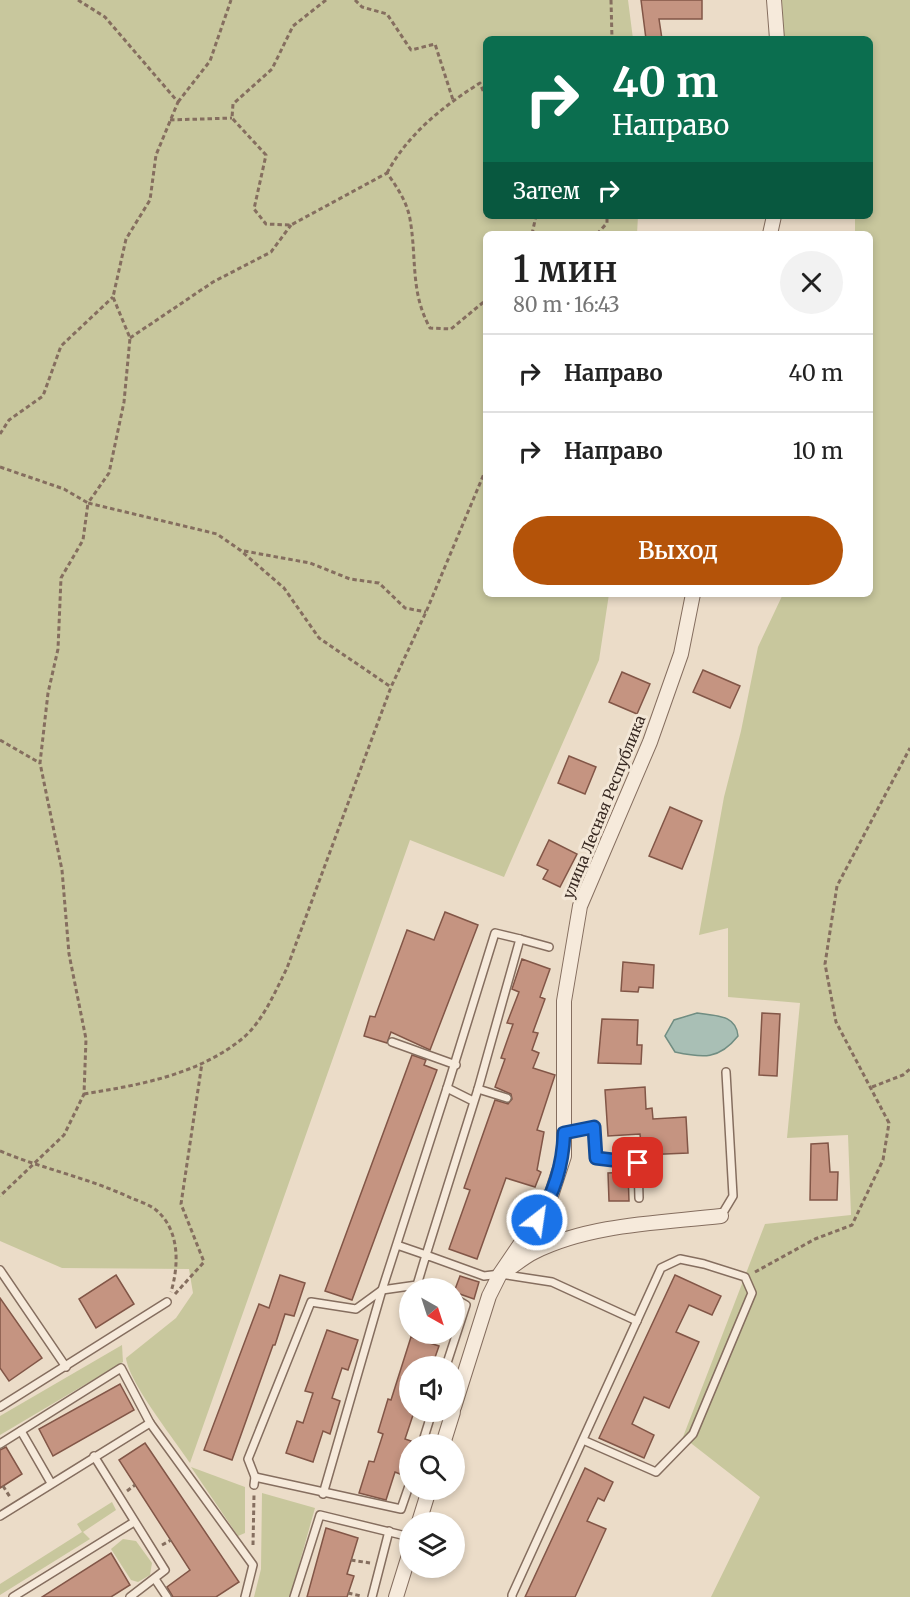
<!DOCTYPE html>
<html lang="ru">
<meta charset="utf-8">
<style>
:root{--surface:#fff;--page:#f2f2f2;--text:#222;--muted:#767676;--line:#e0e0e0;--accent:#b45309}
body{margin:0;font-family:Merriweather,serif;background:var(--page);color:var(--text);height:100vh;display:flex;flex-direction:column;font-size:22px;white-space:nowrap}
*{box-sizing:border-box;margin:0}
p{font-size:20px;color:var(--muted)}
.icon{flex:none;width:33px;height:33px;fill:none;stroke:currentColor;stroke-width:2;stroke-linecap:round;stroke-linejoin:round}
.map{position:relative;flex:1;overflow:hidden}
.panel{position:absolute;left:483px;top:231px;width:390px;height:366px;display:flex;flex-direction:column;background:var(--surface);border-radius:9px;box-shadow:0 3px 9px #0003}
.panel>*{flex:none}
.banner{position:absolute;left:483px;top:36px;width:390px;height:183px;border-radius:9px;box-shadow:0 3px 9px #0003;background:#0b6e4f;color:#fff;overflow:hidden}
.needle{width:39px;rotate:141deg}
.buttons{position:absolute;left:399px;top:1278px;display:grid;gap:12px}
.buttons a{display:grid;place-items:center;width:66px;height:66px;border-radius:50%;background:var(--surface);box-shadow:0 3px 9px #0003;font-size:30px}
.pin{position:absolute;display:grid;place-items:center;width:51px;height:51px;color:#fff;margin:-26px;border-radius:12px;box-shadow:0 3px 9px #0006}
.me{position:absolute;width:66px;margin:-33px;rotate:30deg;stroke-linejoin:round;filter:drop-shadow(0 0 4px #0008)}
.turn{display:flex;align-items:center;gap:21px;height:126px;padding:0 30px;font-size:27px}
.turn .icon{width:78px;height:78px;stroke-width:2.5}
.turn b{display:block;font-size:42px;line-height:51px}
.then{display:flex;align-items:center;height:57px;padding:0 30px;background:#0003;gap:12px;font-size:22px}
.round{display:grid;place-items:center;flex:none;width:63px;height:63px;border-radius:32px;background:var(--page)}
.headline{display:flex;align-items:center;justify-content:space-between;height:102px;padding:0 30px}
h1{font-size:36px;font-weight:600;line-height:45px}
.cta{display:flex;gap:12px;margin-top:auto;padding:12px 30px}
.cta a{flex:1;height:69px;border-radius:36px;background:var(--accent);color:#fff;font-size:24px;font-weight:600;line-height:69px;text-align:center}
ul{padding:0;list-style:none}
li{display:flex;align-items:center;gap:18px;height:78px;padding:0 30px;border-top:2px solid var(--line)}
li div{flex:1}
li b{display:block;font-size:22px}
li em{font-style:normal}
.map>svg:first-child{display:block}
</style>
<div class="map">
<svg width="910" height="1597" viewBox="0 0 910 1597">
<rect width="100%" height="100%" fill="#ebdcc8"/>
<g fill="#c8c79d">
<path d="M0,0H628L633,39H486V216H638L637,234H486V594H609L599,660L504,877L410,840L190,1463C175,1440 129,1383 126,1358L176,1318L193,1293L189,1269L62,1268L0,1241Z"/>
<path d="M782,0H910V1597H711L760,1497L683,1437L765,1224L851,1215L848,1135L787,1138L800,1003L728,997V928L699,935L724,797L741,731L758,647L783,594H870V234H855V216H870V39H784Z"/>
<path d="M122,1345L123,1362L0,1435V1416Z"/>
<path d="M191,1467L245,1487V1533L238,1536Z"/>
<path d="M262,1493L315,1508L290,1597H254L261,1569Z"/>
<path d="M112,1502L116,1510L83,1532L90,1539L0,1595V1584L82,1532L77,1524Z"/>
<path d="M123,1539L136,1541L152,1563L150,1575L138,1582L131,1580L111,1549Z"/>
</g>
<path fill="#a9bfb5" stroke="#708d82" stroke-width="1.5" d="M697,1013C715,1016 736,1014 738,1036C719,1060 703,1058 675,1052L665,1036L674,1020Z"/>
<g fill="#c59481" stroke="#825647" stroke-width="1.5">
<path d="M641,0H702V19H659L662,39H646Z"/>
<path d="M703,670L740,686L730,708L693,692Z"/>
<path d="M622,672L650,684L637,714L609,702Z"/>
<path d="M569,756L596,767L585,794L558,783Z"/>
<path d="M670,807L702,821L682,869L649,856Z"/>
<path d="M549,840L577,854L560,887L543,879L548,870L537,865Z"/>
<path d="M445,912L478,925L430,1050L391,1032L387,1043L364,1036L370,1016L375,1017L407,930L434,940Z"/>
<path d="M522,959L550,969L540,997L545,999L533,1032L538,1033L532,1050L539,1053L533,1068L555,1075L537,1130L544,1132L537,1170L541,1172L535,1187L506,1178L477,1259L449,1249L470,1190L464,1188L495,1100L508,1104L512,1099L511,1094L495,1087L505,1059L501,1058L513,1024L507,1023L519,992L512,989Z"/>
<path d="M623,962L654,965L653,988L639,987L638,992L621,991Z"/>
<path d="M762,1013L780,1014L777,1076L759,1075Z"/>
<path d="M602,1019L638,1020L637,1045H642L641,1064L598,1063Z"/>
<path d="M412,1055L426,1060L424,1065L437,1070L352,1300L325,1291Z"/>
<path d="M645,1087L646,1109L652,1108L653,1119L686,1117L688,1153L642,1155L640,1134L608,1136L605,1090Z"/>
<path d="M828,1143L830,1172H838L837,1200H810L811,1144Z"/>
<path d="M628,1172L629,1201H609L608,1173Z"/>
<path d="M116,1275L134,1304L96,1328L79,1299Z"/>
<path d="M280,1275L305,1283L294,1316L285,1314L275,1345H273L232,1460L204,1450L259,1304L269,1308Z"/>
<path d="M675,1275L721,1296L712,1315L689,1305L676,1332L699,1342L669,1408L644,1397L632,1424L654,1435L644,1458L599,1438Z"/>
<path d="M460,1276L479,1282L474,1299L454,1292Z"/>
<path d="M0,1298L42,1358L9,1381L0,1368Z"/>
<path d="M327,1330L358,1340L348,1370L342,1368L332,1398L340,1401L330,1434L323,1431L313,1462L286,1453L297,1421L303,1423L313,1393L305,1391Z"/>
<path d="M411,1337L439,1346L432,1366H410V1412H414L405,1439L411,1441L400,1474L395,1472L386,1500L359,1493L369,1461L374,1462L383,1434L378,1432L388,1399L391,1400Z"/>
<path d="M120,1384L134,1410L53,1456L39,1429Z"/>
<path d="M145,1443L239,1582L216,1597H173L167,1587L190,1570L119,1460Z"/>
<path d="M6,1447L22,1474L0,1488V1450Z"/>
<path d="M585,1468L613,1482L604,1501L598,1498L587,1521L606,1529L575,1597H525Z"/>
<path d="M326,1528L358,1538L347,1574L354,1576L347,1597H307Z"/>
<path d="M111,1553L130,1585L111,1597H42Z"/>
</g>
<g fill="none" stroke-linecap="round" stroke-linejoin="round">
<g stroke="#856e5f" stroke-width="10">
<g id="service">
<path d="M520,939L549,947"/>
<path d="M392,1042L456,1065"/>
<path d="M447,1088L473,1101"/>
<path d="M478,1089L507,1098"/>
<path d="M564,1133L594,1127L596,1158L638,1163L639,1198"/>
<path d="M721,1216L733,1196L726,1072"/>
<path d="M0,1270L66,1367"/>
<path d="M431,1288L417,1285L426,1255L484,1276L500,1274L552,1282L637,1321"/>
<path d="M446,1366L466,1305L454,1298"/>
<path d="M0,1407L167,1302"/>
<path d="M21,1431L51,1483"/>
<path d="M0,1444L121,1368L150,1423"/>
<path d="M422,1444L432,1412"/>
<path d="M94,1456L165,1570L130,1597"/>
<path d="M255,1477L248,1459L311,1302L356,1309L382,1290L417,1285"/>
<path d="M254,1485L255,1477L401,1509L410,1483"/>
<path d="M323,1494L382,1290L447,1088L495,933L520,939L478,1089L426,1255L397,1245"/>
<path d="M0,1516L150,1423L253,1565L245,1597"/>
<path d="M155,1579L167,1597"/>
<path d="M13,1597L134,1522"/>
<path d="M294,1597L320,1515L410,1537"/>
<path d="M372,1597L389,1531"/>
<path d="M512,1597V1595L661,1268L680,1259L704,1264L745,1277L752,1293L693,1434L656,1472L583,1440"/>
</g>
</g>
<g stroke="#856e5f" stroke-width="16">
<g id="minor">
<path d="M774,0L777,39"/>
<path d="M770,234L774,216"/>
<path d="M507,1270C516,1264 524,1257 534,1252C590,1224 660,1223 721,1216"/>
<path d="M454,1407L489,1296L500,1274L549,1202L564,1156V1001L580,906L650,742L681,654L693,594"/>
<path d="M443,1444L453,1412"/>
<path d="M419,1522L429,1490"/>
<path d="M396,1597L410,1552"/>
</g>
</g>
<g stroke="#856e5f" stroke-width="3" stroke-dasharray="4.5 3" stroke-linecap="butt">
<path d="M78,0L105,17L178,102L156,155L150,200L126,239L113,297L130,338L124,402L109,473L88,503L217,534L240,550L284,588L319,638L391,687"/>
<path d="M326,0L293,26L272,69L233,104L232,118L266,155L254,209L266,224L291,225L387,173C397,187 407,202 410,219C417,259 410,292 430,328L451,329L486,300"/>
<path d="M355,0L362,7L387,14L411,50L435,44L453,100"/>
<path d="M611,0L612,39"/>
<path d="M178,102L210,61L231,0"/>
<path d="M170,120L232,118"/>
<path d="M387,173C408,134 442,107 480,83L486,98"/>
<path d="M532,234L536,216"/>
<path d="M597,234L607,223V216"/>
<path d="M130,338L213,282L271,252L291,225"/>
<path d="M0,434L9,420L43,396L61,346L113,297"/>
<path d="M0,467L64,489L88,503L83,540L61,578L58,649L48,693L40,763L62,870L69,954L86,1039L84,1094L64,1135L0,1196"/>
<path d="M244,551L310,563L350,579L379,583L405,608L426,612"/>
<path d="M0,740L40,763"/>
<path d="M872,1087L903,1075L910,1069"/>
<path d="M84,1094C139,1085 198,1075 243,1038C263,1021 275,992 287,968L391,687L426,612L486,469"/>
<path d="M0,1151C43,1169 89,1178 131,1198C139,1201 150,1205 156,1210C180,1230 179,1265 171,1292"/>
<path d="M755,1272L815,1239L852,1225L883,1160L889,1123L836,1022L825,964L837,886L910,748"/>
<path d="M175,1294L204,1262L181,1204L202,1063"/>
<path d="M3,1486L10,1497"/>
<path d="M127,1491L135,1485"/>
<path d="M162,1545L171,1540"/>
<path d="M253,1545L254,1495"/>
<path d="M351,1560L370,1563"/>
<path d="M348,1593L361,1596"/>
</g>
<use href="#service" stroke="#f6eadb" stroke-width="7"/>
<use href="#minor" stroke="#f6eadb" stroke-width="14"/>
</g>
<g fill="none" stroke-linecap="round" stroke-linejoin="round">
<g stroke="#114b97" stroke-width="15">
<path id="route" d="M537,1220C554,1194 563,1164 564,1133L594,1127L596,1158L638,1163"/>
</g>
<use href="#route" stroke="#1a73e8" stroke-width="10"/>
</g>
<g text-anchor="middle" dominant-baseline="central" stroke-width="6" stroke-linejoin="round" paint-order="stroke">
<g font-size="15" fill="#372821" stroke="#f3e7d7">
<text transform="translate(604 807) rotate(-68)">улица Лесная Республика</text>
</g>
</g>
</svg>
<div class="buttons">
<a><svg class="needle" viewBox="-14 -14 28 28"><path d="M0-13l5 13h-10z" fill="#e53935"/><path d="M0 13l5-13h-10z" fill="#767676"/></svg></a>
<a><svg class="icon" aria-label="sound" viewBox="0 0 24 24"><path d="M4 9h4l5-4v14l-5-4H4zM17 9q2 3 0 6"/></svg></a>
<a><svg class="icon" aria-label="search" viewBox="0 0 24 24"><circle cx="10" cy="10" r="6"/><path d="M15 15l6 6"/></svg></a>
<a><svg class="icon" aria-label="layers" viewBox="0 0 24 24"><path d="M12 4l9 5-9 5-9-5zM3 14l9 5 9-5"/></svg></a>
</div>
<div class="pin" style="left:638px;top:1163px;background:#d93025"><svg class="icon" aria-label="arrive" viewBox="0 0 24 24"><path d="M6 21V4h12l-3 4 3 4H6"/></svg></div>
<svg class="me" style="left:537px;top:1220px" viewBox="-20 -20 40 40"><circle r="17" fill="#1a73e8" stroke="#fff" stroke-width="3"/><path d="M0-11L8 9 0 5-8 9z" fill="#fff"/></svg>
<div class="banner">
<div class="turn"><svg class="icon" aria-label="right" viewBox="0 0 24 24"><path d="M7 20v-9h11M14 6l5 5-5 5"/></svg><div><b>40 m</b>Направо</div></div>
<div class="then">Затем<svg class="icon" aria-label="right" viewBox="0 0 24 24"><path d="M7 20v-9h11M14 6l5 5-5 5"/></svg></div>
</div>
<section class="panel">
<div class="headline"><div><h1>1 мин</h1><p>80 m · 16:43</p></div><a class="round"><svg class="icon" aria-label="close" viewBox="0 0 24 24"><path d="M6 6l12 12M18 6L6 18"/></svg></a></div>
<ul>
<li><svg class="icon" aria-label="right" viewBox="0 0 24 24"><path d="M7 20v-9h11M14 6l5 5-5 5"/></svg><div><b>Направо</b></div><em>40 m</em></li>
<li><svg class="icon" aria-label="right" viewBox="0 0 24 24"><path d="M7 20v-9h11M14 6l5 5-5 5"/></svg><div><b>Направо</b></div><em>10 m</em></li>
</ul>
<div class="cta"><a>Выход</a></div>
</section>
</div>
